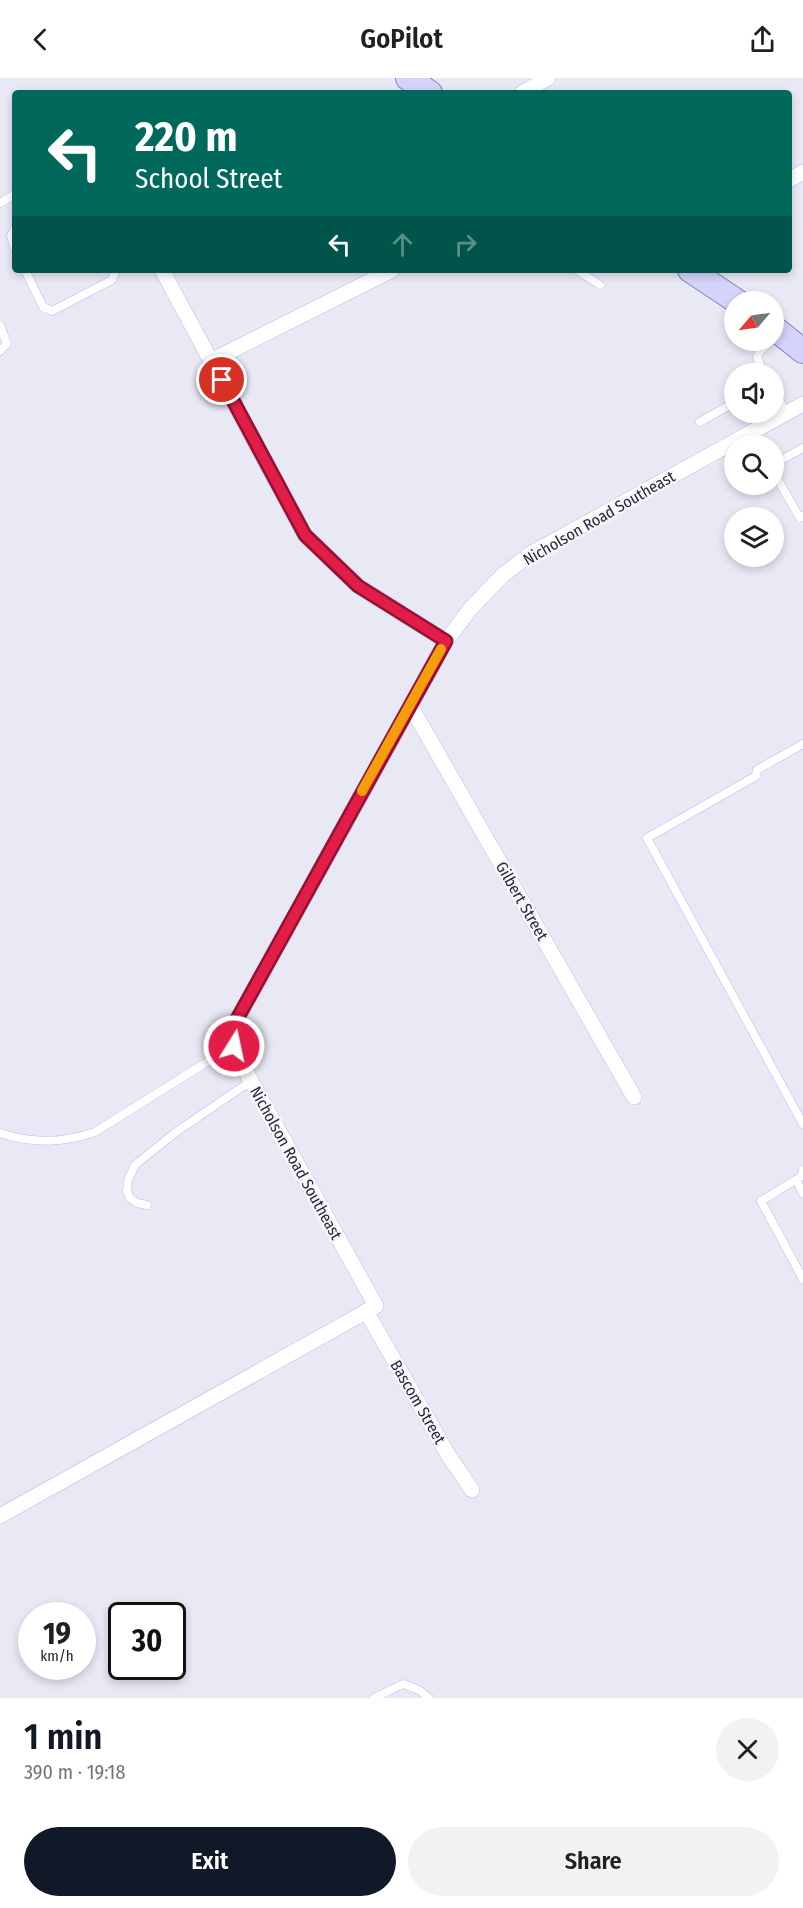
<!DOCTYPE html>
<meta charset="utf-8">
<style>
:root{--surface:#fff;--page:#f2f2f2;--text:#202124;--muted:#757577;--accent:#111827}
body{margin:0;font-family:"Fira Sans Condensed",sans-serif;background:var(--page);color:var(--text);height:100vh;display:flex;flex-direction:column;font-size:22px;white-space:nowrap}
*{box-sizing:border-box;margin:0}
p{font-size:20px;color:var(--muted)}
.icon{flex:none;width:33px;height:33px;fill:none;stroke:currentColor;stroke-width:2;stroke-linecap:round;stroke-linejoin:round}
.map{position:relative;height:1620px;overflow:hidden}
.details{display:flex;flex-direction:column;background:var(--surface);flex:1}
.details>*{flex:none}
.guide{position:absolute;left:12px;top:12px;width:780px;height:183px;border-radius:6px;box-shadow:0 3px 9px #0003;background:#00695c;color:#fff;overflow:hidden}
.needle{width:39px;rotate:241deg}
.controls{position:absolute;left:724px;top:213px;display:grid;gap:12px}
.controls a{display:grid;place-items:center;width:60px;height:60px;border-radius:50%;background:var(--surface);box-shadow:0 3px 9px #0003;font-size:30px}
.speed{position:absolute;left:18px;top:1524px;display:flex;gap:12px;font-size:30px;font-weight:700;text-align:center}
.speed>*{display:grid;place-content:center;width:78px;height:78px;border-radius:50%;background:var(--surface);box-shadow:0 3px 9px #0003;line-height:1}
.speed small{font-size:15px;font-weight:400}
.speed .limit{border:3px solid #111;border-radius:9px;background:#fff;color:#111}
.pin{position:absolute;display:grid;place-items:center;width:51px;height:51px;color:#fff;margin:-26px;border:3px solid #fff;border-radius:50%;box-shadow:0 2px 6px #0007}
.me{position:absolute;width:66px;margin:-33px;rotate:10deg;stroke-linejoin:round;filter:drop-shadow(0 0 4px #0008)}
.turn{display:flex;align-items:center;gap:21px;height:126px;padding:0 24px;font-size:27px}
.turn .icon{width:78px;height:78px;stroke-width:2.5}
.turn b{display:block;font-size:42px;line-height:51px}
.lanes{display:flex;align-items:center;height:57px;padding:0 24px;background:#0003;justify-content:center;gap:30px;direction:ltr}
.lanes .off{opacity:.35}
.round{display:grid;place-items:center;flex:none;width:63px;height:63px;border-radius:32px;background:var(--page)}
.summary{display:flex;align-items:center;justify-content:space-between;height:102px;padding:0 24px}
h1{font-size:36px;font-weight:600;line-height:45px;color:var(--accent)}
.cta{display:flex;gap:12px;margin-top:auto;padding:12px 24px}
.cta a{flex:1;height:69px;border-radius:36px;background:var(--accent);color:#fff;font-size:24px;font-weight:600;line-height:69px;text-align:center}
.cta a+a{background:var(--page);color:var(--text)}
header{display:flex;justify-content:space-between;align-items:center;height:78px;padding:0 24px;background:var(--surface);font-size:27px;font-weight:600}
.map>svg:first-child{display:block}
</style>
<header><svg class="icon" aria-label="back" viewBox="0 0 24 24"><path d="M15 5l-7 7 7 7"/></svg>GoPilot<svg class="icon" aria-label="share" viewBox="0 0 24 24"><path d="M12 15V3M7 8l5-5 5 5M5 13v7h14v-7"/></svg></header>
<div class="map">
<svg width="803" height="1620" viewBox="0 0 803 1620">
<rect width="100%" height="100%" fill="#e8e9f5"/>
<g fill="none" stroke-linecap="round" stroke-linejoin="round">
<g stroke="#b9baf6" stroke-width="9">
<g id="service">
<path d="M0,125L15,116"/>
<path d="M15,150L11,158L15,172"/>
<path d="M25,192L43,229L52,233L112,202L116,192"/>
<path d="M577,192L600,207"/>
<path d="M0,247L7,266L0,273"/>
<path d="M764,296L757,279L760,273L772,262"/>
<path d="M774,314L787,335"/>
<path d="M700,344L735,324"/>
<path d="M774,386L803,370"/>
<path d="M774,395L800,440L803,438"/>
<path d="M803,666L757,692L756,698L647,760L803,1046"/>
<path d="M0,1055C34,1066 62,1065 95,1054L234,967"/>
<path d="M803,1092L802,1098L761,1123L803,1201"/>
<path d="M796,1102L803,1115"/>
<path d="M147,1127L137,1125L130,1120L127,1113L128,1102L135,1087L176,1054L251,1003"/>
<path d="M374,1620L403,1606L419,1612L429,1620"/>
</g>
</g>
<g stroke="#b9baf6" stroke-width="16">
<g id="minor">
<path d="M522,15L548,0"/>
<path d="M789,102L803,94"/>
<path d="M162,192L305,457L358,508L446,563"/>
<path d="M211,283L392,192"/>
<path d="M410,627L634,1019"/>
<path d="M366,1233L447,1375L472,1412"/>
<path d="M0,1438L376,1228L235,974L231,953L446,563L471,530L502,498L530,476L803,326"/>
</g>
</g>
<g stroke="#8383b7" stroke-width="26">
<g id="primary">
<path d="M408,0L430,15"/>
<path d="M690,192L738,224"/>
<path d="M774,250L803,273"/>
</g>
</g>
<use href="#service" stroke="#fff" stroke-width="8"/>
<use href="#minor" stroke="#fff" stroke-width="15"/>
<use href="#primary" stroke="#d3d3fb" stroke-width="24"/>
</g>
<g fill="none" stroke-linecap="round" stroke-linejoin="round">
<g stroke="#92132f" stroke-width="15">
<path id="route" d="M222,302L305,457L358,508L446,563L231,952L234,968"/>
</g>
<use href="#route" stroke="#e11d48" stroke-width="10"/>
<path stroke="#f59e0b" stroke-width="10" d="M362,713L441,571"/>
</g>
<g text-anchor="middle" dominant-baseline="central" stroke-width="5" stroke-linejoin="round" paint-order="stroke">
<g font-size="16" fill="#26263d" stroke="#f7f7f7">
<text transform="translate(599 440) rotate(-30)">Nicholson Road Southeast</text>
<text transform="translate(522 823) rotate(60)">Gilbert Street</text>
<text transform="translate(296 1085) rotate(61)">Nicholson Road Southeast</text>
<text transform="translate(418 1324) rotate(60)">Bascom Street</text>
</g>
</g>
</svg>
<div class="controls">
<a><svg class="needle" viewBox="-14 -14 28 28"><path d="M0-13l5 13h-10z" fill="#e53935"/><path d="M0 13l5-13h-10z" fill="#757577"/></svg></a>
<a><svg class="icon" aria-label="sound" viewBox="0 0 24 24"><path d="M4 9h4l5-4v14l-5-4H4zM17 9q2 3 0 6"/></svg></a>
<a><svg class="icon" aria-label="search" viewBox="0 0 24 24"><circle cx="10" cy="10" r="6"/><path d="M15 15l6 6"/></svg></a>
<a><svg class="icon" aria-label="layers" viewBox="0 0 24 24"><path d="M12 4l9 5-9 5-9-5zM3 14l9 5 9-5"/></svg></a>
</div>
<div class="speed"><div>19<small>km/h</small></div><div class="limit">30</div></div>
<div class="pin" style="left:222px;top:302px;background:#d93025"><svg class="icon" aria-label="arrive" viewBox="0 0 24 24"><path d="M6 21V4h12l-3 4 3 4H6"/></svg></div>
<svg class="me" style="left:234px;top:968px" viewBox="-20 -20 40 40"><circle r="17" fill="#e11d48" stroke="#fff" stroke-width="3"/><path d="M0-11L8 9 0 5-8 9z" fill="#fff"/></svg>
<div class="guide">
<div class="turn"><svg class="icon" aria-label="left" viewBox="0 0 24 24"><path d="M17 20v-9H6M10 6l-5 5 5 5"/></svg><div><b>220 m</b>School Street</div></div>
<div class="lanes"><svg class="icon" aria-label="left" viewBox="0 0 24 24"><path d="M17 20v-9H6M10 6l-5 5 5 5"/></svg><svg class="icon off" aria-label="ahead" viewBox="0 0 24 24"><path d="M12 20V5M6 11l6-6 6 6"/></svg><svg class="icon off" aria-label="right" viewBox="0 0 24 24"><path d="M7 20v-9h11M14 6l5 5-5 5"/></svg></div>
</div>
</div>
<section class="details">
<div class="summary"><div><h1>1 min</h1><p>390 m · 19:18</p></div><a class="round"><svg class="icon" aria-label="close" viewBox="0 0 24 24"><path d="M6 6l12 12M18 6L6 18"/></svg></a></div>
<div class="cta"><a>Exit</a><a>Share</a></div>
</section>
